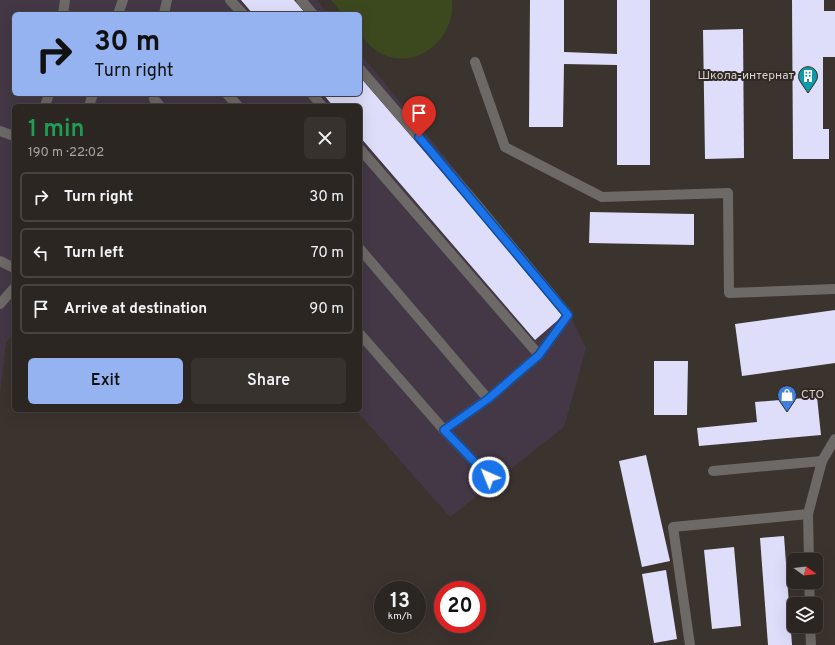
<!DOCTYPE html>
<meta charset="utf-8">
<style>
:root{--surface:#2c2622;--page:#38322f;--text:#f1f3f6;--muted:#a6a5a5;--line:#484340;--accent:#95b2f1}
body{margin:0;font-family:Overpass,sans-serif;background:var(--page);color:var(--text);height:100vh;display:flex;flex-direction:column;font-size:15px;white-space:nowrap}
*{box-sizing:border-box;margin:0}
p{font-size:13px;color:var(--muted)}
.icon{flex:none;width:22px;height:22px;fill:none;stroke:currentColor;stroke-width:2;stroke-linecap:round;stroke-linejoin:round}
.map{position:relative;flex:1;overflow:hidden}
.side{position:absolute;left:12px;top:104px;width:350px;height:308px;display:flex;flex-direction:column;background:var(--surface);border-radius:6px;box-shadow:0 4px 16px #0002,0 0 0 1px var(--line)}
.side>*{flex:none}
.top-card{position:absolute;left:12px;top:12px;width:350px;height:84px;border-radius:6px;box-shadow:0 4px 16px #0002,0 0 0 1px var(--line);background:#95b2f1;color:#111;overflow:hidden}
.needle{width:26px;rotate:105deg}
.controls{position:absolute;left:787px;top:553px;display:grid;gap:8px}
.controls a{display:grid;place-items:center;width:36px;height:36px;border-radius:6px;background:var(--surface);box-shadow:0 4px 16px #0002,0 0 0 1px var(--line);font-size:20px}
.speed{position:absolute;left:374px;top:581px;display:flex;gap:8px;font-size:20px;font-weight:700;text-align:center}
.speed>*{display:grid;place-content:center;width:52px;height:52px;border-radius:50%;background:var(--surface);box-shadow:0 4px 16px #0002,0 0 0 1px var(--line);line-height:1}
.speed small{font-size:10px;font-weight:400}
.speed .limit{border:6px solid #d22;background:#fff;color:#111}
.pin{position:absolute;display:grid;place-items:center;width:34px;height:34px;color:#fff;margin:-41px -17px;border-radius:50% 50% 50% 0;rotate:-45deg;box-shadow:0 0 4px #0007}
.pin .icon{rotate:45deg}
.me{position:absolute;width:44px;margin:-22px;rotate:316deg;stroke-linejoin:round;filter:drop-shadow(0 0 3px #0008)}
.turn{display:flex;align-items:center;gap:14px;height:84px;padding:0 16px;font-size:18px}
.turn .icon{width:52px;height:52px;stroke-width:2.5}
.turn b{display:block;font-size:28px;line-height:34px}
.round{display:grid;place-items:center;flex:none;width:42px;height:42px;border-radius:6px;background:var(--page)}
.summary{display:flex;align-items:center;justify-content:space-between;height:68px;padding:0 16px}
h1{font-size:24px;font-weight:600;line-height:30px;color:#1e9e55}
.button{display:flex;gap:8px;margin-top:auto;padding:8px 16px}
.button a{flex:1;height:46px;border-radius:6px;background:var(--accent);color:#111;font-size:16px;font-weight:600;line-height:46px;text-align:center}
.button a+a{background:var(--page);color:var(--text)}
ul{padding:0;list-style:none}
li{display:flex;align-items:center;gap:12px;height:50px;margin:0 8px 6px;padding:0 8px;border:2px solid var(--line);border-radius:6px}
li div{flex:1}
li b{display:block;font-size:15px}
li em{font-style:normal}
.map>svg:first-child{display:block}
</style>
<div class="map">
<svg width="835" height="645" viewBox="0 0 835 645">
<rect width="100%" height="100%" fill="#3b332e"/>
<path fill="#443847" d="M0,0H317L328,14H14V94H360V53L562,300L586,348L564,427L450,517L356,410H360V106H14V331L6,343L0,394Z"/>
<path fill="#3c491e" d="M331,0H452C456,35 422,68 387,56C375,52 368,44 360,35V14H343Z"/>
<g fill="#dedefb">
<path d="M241,0H294L306,14H253Z"/>
<path d="M530,0H564V52L617,54V0H650V165H617V65L564,64L563,127H529Z"/>
<path d="M792,0H824V11H835V57H823V129H829V159H793Z"/>
<path d="M743,29L744,158L705,159L703,30Z"/>
<path d="M360,77L565,314L535,340L360,137V106H333L323,94H360Z"/>
<path d="M590,212L694,214V245L589,243Z"/>
<path d="M835,310V363L742,376L735,324Z"/>
<path d="M654,361H688L687,415H654Z"/>
<path d="M817,397L821,435L699,446L697,428L757,422L755,402Z"/>
<path d="M646,455L670,561L642,567L619,461Z"/>
<path d="M784,536L792,645H768L760,538Z"/>
<path d="M734,547L741,626L712,629L704,550Z"/>
<path d="M666,570L677,639L654,643L642,574Z"/>
</g>
<g fill="none" stroke-linecap="round" stroke-linejoin="round">
<g stroke="#6d6966" stroke-width="10">
<path d="M230,0L243,14"/>
<path d="M301,0L313,14"/>
<path d="M63,14L65,0"/>
<path d="M118,14L123,0"/>
<path d="M164,14L167,0"/>
<path d="M475,62L505,147L602,197L728,193L729,293L835,289"/>
<path d="M360,69L478,206L568,315L539,355L488,399L444,430"/>
<path d="M154,94V99L160,106"/>
<path d="M227,94L238,106"/>
<path d="M312,94L322,106"/>
<path d="M45,106L49,94"/>
<path d="M89,106L93,94"/>
<path d="M0,131L14,136"/>
<path d="M360,149L539,355"/>
<path d="M360,249L488,399"/>
<path d="M0,261L14,268"/>
<path d="M0,304L14,288"/>
<path d="M360,334L444,430L489,477"/>
<path d="M713,471L822,461L835,439"/>
<path d="M808,514L809,560"/>
<path d="M809,582L810,604"/>
<path d="M810,626L811,645"/>
<path d="M690,645L673,527L808,514L822,461"/>
</g>
</g>
<g fill="none" stroke-linecap="round" stroke-linejoin="round">
<g stroke="#114b97" stroke-width="10">
<path id="route" d="M419,137L568,315L539,355L488,399L444,430L489,477"/>
</g>
<use href="#route" stroke="#1a73e8" stroke-width="7"/>
</g>
<defs>
<g id="building-pin" transform="scale(1)"><path d="M0 17L-7.5 6A9.5 9.5 0 1 1 7.5 6Z" fill="#0f9aa8" stroke="#312924"/><path d="M-4-6H4V6H1V3H-1V6H-4ZM-2.5-4.3h1.7v1.8h-1.7ZM.8-4.3h1.7v1.8H.8ZM-2.5-1h1.7V.8h-1.7ZM.8-1h1.7V.8H.8Z" fill="#fff"/></g>
<g id="shop-pin" transform="scale(1)"><path d="M0 17L-7.5 6A9.5 9.5 0 1 1 7.5 6Z" fill="#3f7fe0" stroke="#312924"/><path d="M-5-2.5h2.3a2.7 3.5 0 0 1 5.4 0H5L5.5 6h-11ZM-1.5-2.5h3a1.5 2.3 0 0 0-3 0Z" fill="#fff"/></g>
</defs>
<g fill-rule="evenodd">
<use href="#building-pin" x="808" y="76"/>
<use href="#shop-pin" x="787" y="395"/>
</g>
<g text-anchor="middle" dominant-baseline="central" stroke-width="4" stroke-linejoin="round" paint-order="stroke">
<g font-size="12" fill="#d6d1ce" stroke="#312924" text-anchor="end">
<text x="794" y="76">Школа-интернат</text>
<text x="801" y="395" text-anchor="start">СТО</text>
</g>
</g>
</svg>
<div class="controls">
<a><svg class="needle" viewBox="-14 -14 28 28"><path d="M0-13l5 13h-10z" fill="#e53935"/><path d="M0 13l5-13h-10z" fill="#a6a5a5"/></svg></a>
<a><svg class="icon" aria-label="layers" viewBox="0 0 24 24"><path d="M12 4l9 5-9 5-9-5zM3 14l9 5 9-5"/></svg></a>
</div>
<div class="speed"><div>13<small>km/h</small></div><div class="limit">20</div></div>
<div class="pin" style="left:419px;top:137px;background:#d93025"><svg class="icon" aria-label="arrive" viewBox="0 0 24 24"><path d="M6 21V4h12l-3 4 3 4H6"/></svg></div>
<svg class="me" style="left:489px;top:477px" viewBox="-20 -20 40 40"><circle r="17" fill="#1a73e8" stroke="#fff" stroke-width="3"/><path d="M0-11L8 9 0 5-8 9z" fill="#fff"/></svg>
<div class="top-card">
<div class="turn"><svg class="icon" aria-label="right" viewBox="0 0 24 24"><path d="M7 20v-9h11M14 6l5 5-5 5"/></svg><div><b>30 m</b>Turn right</div></div>
</div>
<section class="side">
<div class="summary"><div><h1>1 min</h1><p>190 m · 22:02</p></div><a class="round"><svg class="icon" aria-label="close" viewBox="0 0 24 24"><path d="M6 6l12 12M18 6L6 18"/></svg></a></div>
<ul>
<li><svg class="icon" aria-label="right" viewBox="0 0 24 24"><path d="M7 20v-9h11M14 6l5 5-5 5"/></svg><div><b>Turn right</b></div><em>30 m</em></li>
<li><svg class="icon" aria-label="left" viewBox="0 0 24 24"><path d="M17 20v-9H6M10 6l-5 5 5 5"/></svg><div><b>Turn left</b></div><em>70 m</em></li>
<li><svg class="icon" aria-label="arrive" viewBox="0 0 24 24"><path d="M6 21V4h12l-3 4 3 4H6"/></svg><div><b>Arrive at destination</b></div><em>90 m</em></li>
</ul>
<div class="button"><a>Exit</a><a>Share</a></div>
</section>
</div>
